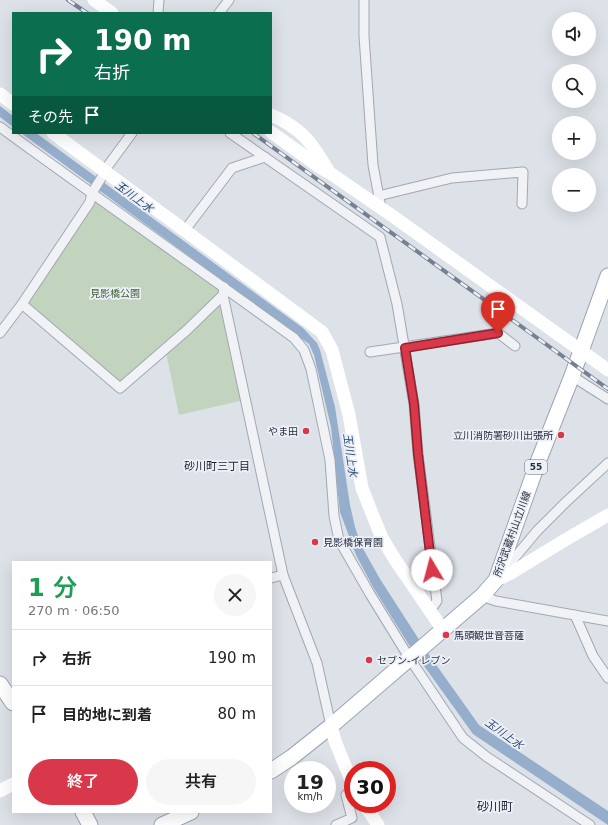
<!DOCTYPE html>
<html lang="ja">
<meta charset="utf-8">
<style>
:root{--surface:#fff;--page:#f6f6f6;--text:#222;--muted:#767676;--line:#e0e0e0;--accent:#d8384a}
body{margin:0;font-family:"DejaVu Sans","Noto Sans JP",sans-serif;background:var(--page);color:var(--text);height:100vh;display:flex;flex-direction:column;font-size:15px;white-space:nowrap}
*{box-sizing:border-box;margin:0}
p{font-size:13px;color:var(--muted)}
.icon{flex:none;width:22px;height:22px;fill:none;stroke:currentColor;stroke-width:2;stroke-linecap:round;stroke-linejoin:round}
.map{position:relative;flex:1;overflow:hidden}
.details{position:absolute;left:12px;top:561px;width:260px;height:252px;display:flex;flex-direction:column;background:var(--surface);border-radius:0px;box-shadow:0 4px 16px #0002}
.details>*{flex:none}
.hud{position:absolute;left:12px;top:12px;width:260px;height:122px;border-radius:0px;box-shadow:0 4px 16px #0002;background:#0b6e4f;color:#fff;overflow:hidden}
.tools{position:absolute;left:552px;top:12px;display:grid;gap:8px}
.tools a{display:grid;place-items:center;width:44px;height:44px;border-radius:50%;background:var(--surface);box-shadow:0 4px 16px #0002;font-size:20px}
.speed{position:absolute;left:284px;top:761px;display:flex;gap:8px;font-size:20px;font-weight:700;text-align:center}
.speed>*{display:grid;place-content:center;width:52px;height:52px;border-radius:50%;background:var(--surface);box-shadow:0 4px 16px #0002;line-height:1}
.speed small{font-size:10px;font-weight:400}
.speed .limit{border:6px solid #d22;background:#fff;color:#111}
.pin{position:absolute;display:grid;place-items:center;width:34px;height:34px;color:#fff;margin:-41px -17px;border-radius:50% 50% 50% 0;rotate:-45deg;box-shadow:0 0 4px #0007}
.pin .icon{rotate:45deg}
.me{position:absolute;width:44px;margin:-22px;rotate:352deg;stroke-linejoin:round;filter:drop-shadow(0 0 3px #0008)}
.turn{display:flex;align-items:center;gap:14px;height:84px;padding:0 16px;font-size:18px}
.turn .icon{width:52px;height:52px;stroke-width:2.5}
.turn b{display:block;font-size:28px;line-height:34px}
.then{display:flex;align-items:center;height:38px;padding:0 16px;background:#0003;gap:8px;font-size:15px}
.round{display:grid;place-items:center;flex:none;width:42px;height:42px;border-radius:21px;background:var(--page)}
.head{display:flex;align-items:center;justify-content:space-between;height:68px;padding:0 16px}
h1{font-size:24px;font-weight:600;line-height:30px;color:#1e9e55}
.button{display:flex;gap:8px;margin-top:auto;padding:8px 16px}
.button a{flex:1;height:46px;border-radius:24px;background:var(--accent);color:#fff;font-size:16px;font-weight:600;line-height:46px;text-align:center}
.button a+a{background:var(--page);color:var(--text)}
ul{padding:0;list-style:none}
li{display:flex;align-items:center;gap:12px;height:56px;padding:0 16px;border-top:1px solid var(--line)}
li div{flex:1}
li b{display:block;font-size:15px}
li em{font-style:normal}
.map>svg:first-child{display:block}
</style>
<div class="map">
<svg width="608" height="825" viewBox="0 0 608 825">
<rect width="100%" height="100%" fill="#dde1e8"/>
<path fill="#c2d3be" d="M95,193L221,289L244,400L179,415L165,347L119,384L26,306Z"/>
<g fill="#95aecc">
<path d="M0,106L13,116V127L0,117Z"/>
<path d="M21,133H36L303,328L317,343L320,350L335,407L350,505L355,527L361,545L380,579L427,652L479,725L608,811V825L473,734L409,645L373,587L356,555L340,512L331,427L314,355L309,344Z"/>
</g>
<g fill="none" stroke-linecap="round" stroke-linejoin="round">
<g stroke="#a2a8b2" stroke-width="11">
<g id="street">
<path d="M364,0V36L373,165L381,208"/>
<path d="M158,13L159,0"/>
<path d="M219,13L229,0"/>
<path d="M0,127C97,198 196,267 294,338L304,350L311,369L330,460L334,516L339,540L370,594L410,659L463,738L487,757L590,825"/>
<path d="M230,133L380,237L397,304L414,404L418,454L437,601L430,611"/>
<path d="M378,196L452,178L523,172L522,204"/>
<path d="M185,230L232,168L265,157"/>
<path d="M224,287L223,295L283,575L317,663L331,726"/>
<path d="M22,304L120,388L187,330L223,295"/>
<path d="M0,333L22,304L90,202C92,187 101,183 104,171L132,133"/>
<path d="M370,352L498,333L515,346"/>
<path d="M572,376L608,399"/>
<path d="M502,563L511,562L537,531L566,502L608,463"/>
<path d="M271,578L283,575"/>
<path d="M482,596L496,601L608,621"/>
<path d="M575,615L593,656L608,678"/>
<path d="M336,825L352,818L346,795L353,788"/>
</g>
</g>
<g stroke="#9ca5b5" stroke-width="17">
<g id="primary">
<path d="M0,684L13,703"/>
<path d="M271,771L292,757L331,726L482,596L496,580L502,563L538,462L572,376L608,276"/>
<path d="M83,812L90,825"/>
<path d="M162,825L191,812"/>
</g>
</g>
<use href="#street" stroke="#f0f2f6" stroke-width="9"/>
<g stroke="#fff" stroke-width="13">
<path d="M94,0L112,13"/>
<path d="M0,94L13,104"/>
<path d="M271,115C302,128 312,143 329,172"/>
<path d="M271,132L321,168L330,173L394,217L608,370"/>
<path d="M53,133L322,332L332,350L349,415L362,488L371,511L382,538L396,561L443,630"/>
<path d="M496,580L511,573L565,540L608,515"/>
<path d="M331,726L335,741L353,785"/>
<path d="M0,791L13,784"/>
<path d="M364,804L378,825"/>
</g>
<use href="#primary" stroke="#fff" stroke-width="15"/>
<g stroke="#768093" stroke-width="4">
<g id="rail">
<path d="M68,0L87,13"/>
<path d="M253,133L608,389"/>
</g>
</g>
<use href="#rail" stroke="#edf0f6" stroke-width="2.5" stroke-dasharray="8" stroke-linecap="butt"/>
</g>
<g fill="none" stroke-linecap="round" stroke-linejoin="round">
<g stroke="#8c2430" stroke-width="10">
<path id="route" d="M432,570L418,454L414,404L405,348L498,333"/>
</g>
<use href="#route" stroke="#d8384a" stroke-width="7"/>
</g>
<g fill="#d8384a" stroke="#edf0f6" stroke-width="1.5">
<circle cx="306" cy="431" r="4"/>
<circle cx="561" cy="435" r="4"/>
<circle cx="315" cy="542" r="4"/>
<circle cx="446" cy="635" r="4"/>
<circle cx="369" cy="660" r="4"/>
</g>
<g text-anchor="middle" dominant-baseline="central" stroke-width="3.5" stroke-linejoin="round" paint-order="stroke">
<rect fill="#edf0f6" stroke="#626877" stroke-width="1" x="525" y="460" width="22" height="14" rx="3"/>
<g font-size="9" font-weight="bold" fill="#262e40">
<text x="536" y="467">55</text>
</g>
<g font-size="10" fill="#395d32" stroke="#edf0f6">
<text x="115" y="293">見影橋公園</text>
</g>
<g font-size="10" fill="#262e40" stroke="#edf0f6" text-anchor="start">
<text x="298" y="431" text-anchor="end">やま田</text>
<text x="553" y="435" text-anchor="end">立川消防署砂川出張所</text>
<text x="323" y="542">見影橋保育園</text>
<text x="454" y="635">馬頭観世音菩薩</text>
<text x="377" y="660">セブン-イレブン</text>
</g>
<g font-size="10" fill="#262e40" stroke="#edf0f6">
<text transform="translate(512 534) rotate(-70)">所沢武蔵村山立川線</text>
</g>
<g font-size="11" font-style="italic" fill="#2d4b77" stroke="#edf0f6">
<text transform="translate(134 197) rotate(37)">玉川上水</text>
<text transform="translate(350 455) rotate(82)">玉川上水</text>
<text transform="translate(504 734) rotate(36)">玉川上水</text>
</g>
<g font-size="11" fill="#182031" stroke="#edf0f6">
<text x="217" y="466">砂川町三丁目</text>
</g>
<g font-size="12" fill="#182031" stroke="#edf0f6">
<text x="495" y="807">砂川町</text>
</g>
</g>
</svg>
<div class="tools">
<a><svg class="icon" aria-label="sound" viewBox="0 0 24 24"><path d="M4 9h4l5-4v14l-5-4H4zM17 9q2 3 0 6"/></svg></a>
<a><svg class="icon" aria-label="search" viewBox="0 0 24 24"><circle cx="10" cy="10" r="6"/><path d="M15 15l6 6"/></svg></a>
<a>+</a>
<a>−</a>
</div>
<div class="speed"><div>19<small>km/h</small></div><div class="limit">30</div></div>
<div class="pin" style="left:498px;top:333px;background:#d93025"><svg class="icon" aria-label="arrive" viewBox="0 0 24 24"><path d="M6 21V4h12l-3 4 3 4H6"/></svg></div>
<svg class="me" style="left:432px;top:570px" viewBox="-20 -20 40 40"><circle r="19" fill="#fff"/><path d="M0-13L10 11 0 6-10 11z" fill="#d8384a"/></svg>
<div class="hud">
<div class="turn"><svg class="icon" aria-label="right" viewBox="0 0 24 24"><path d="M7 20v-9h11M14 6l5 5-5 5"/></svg><div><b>190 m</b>右折</div></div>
<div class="then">その先<svg class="icon" aria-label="arrive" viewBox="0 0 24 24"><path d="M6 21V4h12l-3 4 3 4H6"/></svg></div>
</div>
<section class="details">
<div class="head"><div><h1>1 分</h1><p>270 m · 06:50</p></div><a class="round"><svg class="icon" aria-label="close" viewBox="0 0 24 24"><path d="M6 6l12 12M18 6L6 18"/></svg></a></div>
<ul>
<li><svg class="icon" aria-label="right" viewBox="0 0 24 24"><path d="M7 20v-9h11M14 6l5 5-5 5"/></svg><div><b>右折</b></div><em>190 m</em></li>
<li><svg class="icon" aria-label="arrive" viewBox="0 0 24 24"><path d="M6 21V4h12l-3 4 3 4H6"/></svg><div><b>目的地に到着</b></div><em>80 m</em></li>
</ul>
<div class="button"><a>終了</a><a>共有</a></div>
</section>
</div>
